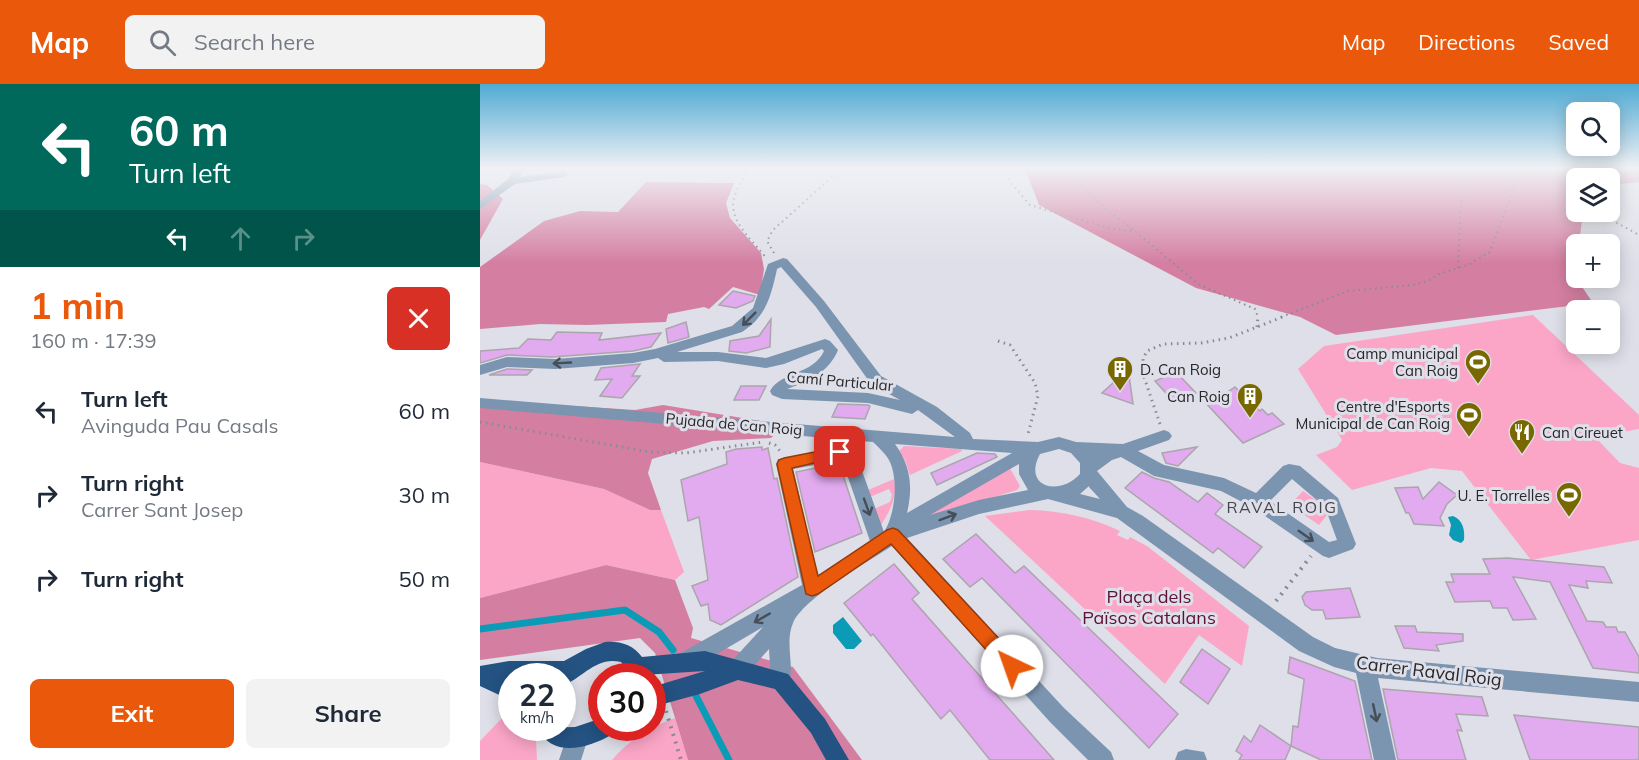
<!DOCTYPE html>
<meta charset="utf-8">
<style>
:root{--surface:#fff;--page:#f2f2f3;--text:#1f2937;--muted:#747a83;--accent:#ea580c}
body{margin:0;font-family:Mulish,sans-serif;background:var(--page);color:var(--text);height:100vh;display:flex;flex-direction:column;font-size:22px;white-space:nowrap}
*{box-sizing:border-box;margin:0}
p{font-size:20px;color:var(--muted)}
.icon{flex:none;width:33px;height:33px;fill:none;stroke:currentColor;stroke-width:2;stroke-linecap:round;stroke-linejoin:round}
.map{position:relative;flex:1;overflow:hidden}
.details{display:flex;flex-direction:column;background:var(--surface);width:480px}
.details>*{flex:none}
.banner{background:#00695c;color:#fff;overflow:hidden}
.fabs{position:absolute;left:1086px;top:18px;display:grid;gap:12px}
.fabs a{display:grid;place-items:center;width:54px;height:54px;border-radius:9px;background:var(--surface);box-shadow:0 3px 15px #0003;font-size:30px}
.speed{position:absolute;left:18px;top:579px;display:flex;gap:12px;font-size:30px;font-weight:700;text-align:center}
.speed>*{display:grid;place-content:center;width:78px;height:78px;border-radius:50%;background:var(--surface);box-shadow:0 3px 15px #0003;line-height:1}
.speed small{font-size:15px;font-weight:400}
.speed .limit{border:9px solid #d22;background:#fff;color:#111}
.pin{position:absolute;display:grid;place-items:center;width:51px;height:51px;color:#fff;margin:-26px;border-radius:12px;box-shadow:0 3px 9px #0006}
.me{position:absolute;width:66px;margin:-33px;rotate:318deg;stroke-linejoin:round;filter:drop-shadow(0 0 4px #0008)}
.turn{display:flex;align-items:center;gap:21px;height:126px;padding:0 30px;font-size:27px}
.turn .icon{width:78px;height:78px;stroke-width:2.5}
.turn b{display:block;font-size:42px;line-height:51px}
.lanes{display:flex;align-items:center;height:57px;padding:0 30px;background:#0003;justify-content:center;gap:30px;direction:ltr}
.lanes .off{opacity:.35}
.round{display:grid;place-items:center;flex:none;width:63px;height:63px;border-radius:9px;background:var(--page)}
.headline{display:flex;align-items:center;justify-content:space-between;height:102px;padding:0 30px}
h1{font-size:36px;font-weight:700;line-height:45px;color:var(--accent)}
.button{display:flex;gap:12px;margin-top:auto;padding:12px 30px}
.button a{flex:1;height:69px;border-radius:9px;background:var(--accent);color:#fff;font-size:24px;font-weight:700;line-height:69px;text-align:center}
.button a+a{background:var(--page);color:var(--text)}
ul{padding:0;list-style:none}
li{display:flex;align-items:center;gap:18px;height:84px;padding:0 30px}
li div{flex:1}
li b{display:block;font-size:22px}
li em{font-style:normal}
header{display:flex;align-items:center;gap:36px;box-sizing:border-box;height:84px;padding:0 30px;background:var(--accent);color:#fff}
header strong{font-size:28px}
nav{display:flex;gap:33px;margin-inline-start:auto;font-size:21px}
.search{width:420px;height:54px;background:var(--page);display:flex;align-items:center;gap:15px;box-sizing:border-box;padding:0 21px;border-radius:9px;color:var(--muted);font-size:22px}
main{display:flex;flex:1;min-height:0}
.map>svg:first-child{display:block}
</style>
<header>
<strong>Map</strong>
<div class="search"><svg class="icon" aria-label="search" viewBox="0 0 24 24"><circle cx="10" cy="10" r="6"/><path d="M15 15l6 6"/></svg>Search here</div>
<nav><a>Map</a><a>Directions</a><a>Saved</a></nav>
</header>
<main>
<section class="details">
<div class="banner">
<div class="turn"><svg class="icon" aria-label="left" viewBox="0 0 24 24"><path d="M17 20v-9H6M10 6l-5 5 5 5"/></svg><div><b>60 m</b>Turn left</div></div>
<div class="lanes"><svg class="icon" aria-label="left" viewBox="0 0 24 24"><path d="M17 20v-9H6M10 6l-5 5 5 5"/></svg><svg class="icon off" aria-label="ahead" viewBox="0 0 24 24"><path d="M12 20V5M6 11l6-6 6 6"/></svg><svg class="icon off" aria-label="right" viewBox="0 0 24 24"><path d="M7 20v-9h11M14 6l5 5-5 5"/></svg></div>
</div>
<div class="headline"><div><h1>1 min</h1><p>160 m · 17:39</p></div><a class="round" style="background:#d93025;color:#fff"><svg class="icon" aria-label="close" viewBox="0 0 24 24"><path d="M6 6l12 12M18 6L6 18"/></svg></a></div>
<ul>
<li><svg class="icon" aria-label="left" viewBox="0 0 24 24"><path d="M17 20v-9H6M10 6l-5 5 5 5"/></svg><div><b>Turn left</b><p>Avinguda Pau Casals</p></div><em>60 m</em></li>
<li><svg class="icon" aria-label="right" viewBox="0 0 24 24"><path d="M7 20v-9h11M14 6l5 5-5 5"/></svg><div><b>Turn right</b><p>Carrer Sant Josep</p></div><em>30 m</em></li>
<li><svg class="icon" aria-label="right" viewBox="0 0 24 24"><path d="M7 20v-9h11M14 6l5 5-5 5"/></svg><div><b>Turn right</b></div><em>50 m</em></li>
</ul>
<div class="button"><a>Exit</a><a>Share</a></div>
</section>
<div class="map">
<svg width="1159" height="676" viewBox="0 0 1159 676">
<rect width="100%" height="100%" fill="#dedfe8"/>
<g fill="#fba6c7">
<path d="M1053,231L1159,331V345L1115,353L1140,379L1159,384V456L1051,476L982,387L951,384L872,406L836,371L857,363L862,356L818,285L844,262Z"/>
<path d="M424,362L481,365L482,367L430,391L425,376L419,367Z"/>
<path d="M0,378L124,405L170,426H181L204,488L195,496L126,481L0,514Z"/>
<path d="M526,384L531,386L540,402L537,406L469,427L438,434Z"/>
<path d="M414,395C418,412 410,427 401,441L394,425L410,418L412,411L409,405L390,413L388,406Z"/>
<path d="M823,407L851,426L839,441L810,421Z"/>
<path d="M550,426C583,427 610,433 640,447L637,451L648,456L650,453L667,462L769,542L762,582L719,551L685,600L505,432Z"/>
<path d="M27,629L31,631L32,644L50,645L56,655L57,676H0V657Z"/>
<path d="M195,634L208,676H132C150,655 169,644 195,634Z"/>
</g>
<g fill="#d47fa1">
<path d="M1159,84V98L1130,101V94H1096V128H1103L1099,160H1096V194L1113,219L856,251L820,233L716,204L559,121L545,85Z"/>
<path d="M166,98L254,99L246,119L250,134L281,169L284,185L280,211L253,203L229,225L224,223L188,230L186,238L107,241L60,240L0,245V183L64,137L100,127L138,128Z"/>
<path d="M0,100L7,101L23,115L0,156Z"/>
<path d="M0,316L155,326L183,321L305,341L291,354L233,357L172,375L168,389L181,426H170L124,405L0,378Z"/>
<path d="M126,481L195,496L213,544L211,554L313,583L382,676H208L175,569L160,554L0,576V514Z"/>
</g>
<g fill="#0b9bb6">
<path d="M973,432C983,436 985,446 984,456L981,459L973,456L969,451L971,441L968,433Z"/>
<path d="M363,533L382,557L374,565H366L353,549V541Z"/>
</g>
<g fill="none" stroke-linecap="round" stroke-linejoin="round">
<g stroke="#0b9bb6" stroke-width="7">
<path d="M0,545L145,526L179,548L193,566"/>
<path d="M215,610L249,676"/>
</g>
</g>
<g fill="#e2aaef" stroke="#aba5ac" stroke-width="1.5">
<path d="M253,207L275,212L273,217L256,224L239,221Z"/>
<path d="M291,235L290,263L266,269L249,267L250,257L279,252Z"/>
<path d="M206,238L209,253L188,259L186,245Z"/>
<path d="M77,248L122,249L119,256L181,249L171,263L153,267L72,273L27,271L0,279V267L39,264L48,255L71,256Z"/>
<path d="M633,277H647L653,320L622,309L634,298Z"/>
<path d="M160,280L152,292H160L142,314L120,312L132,295L115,296L121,284Z"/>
<path d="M27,285L52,286L47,291H9Z"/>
<path d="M696,288L716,309L695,319L675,297Z"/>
<path d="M261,302H286L279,316H254Z"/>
<path d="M755,303L780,327L782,325L788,331L792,329L804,340L763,359L722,315L740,307L743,311Z"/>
<path d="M358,320L388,321L390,322L385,335L352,333Z"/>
<path d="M282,363V366L288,364L294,395L297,394L318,493L241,541L230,536L228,520L221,522L212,502L228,496L219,433L208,437L201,396L247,380L246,368L256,365Z"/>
<path d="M717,363L698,382L686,379L682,369Z"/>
<path d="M497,369L515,370L517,373L457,401L451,389Z"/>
<path d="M359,379L382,449L335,468L316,388Z"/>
<path d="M662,388L674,394L689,398L718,418L727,409L743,421L735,430L782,463L764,484L738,464L733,469L645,404Z"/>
<path d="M959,398L977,411L967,420L960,434L964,442L934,440L929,429H926L915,404L938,403L943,415Z"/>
<path d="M496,450L535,489L544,482L698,630L669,664L502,494L490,503L463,475Z"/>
<path d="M1028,474L1124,483L1132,499L1106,497L1108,504L1089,501L1107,537L1123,538L1126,543H1136L1138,548H1145L1159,573V589L1113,584L1070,498L1033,493L1056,535L1033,536L1027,524H1013L1010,517L975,518L966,498H974L971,490H1010L1003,475Z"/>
<path d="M414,480L439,509L432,515L574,676H510L470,626L461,635L393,550L391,552L364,519Z"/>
<path d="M870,504L880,533L846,535L843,526H832L825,521L822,513L826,508Z"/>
<path d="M915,542H935L937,548L983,550V557L956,561L959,567L924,564Z"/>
<path d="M722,565L750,585L728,620L700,598Z"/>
<path d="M810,573L875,597L892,676H841L811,662L805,676H759L762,671L756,667L764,652L771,658L780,641L811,662L813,642L818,643L824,597V595L808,589Z"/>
<path d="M903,605L1002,613L1008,632L976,630L982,647L977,646L986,676H918Z"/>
<path d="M1034,631L1159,643V676H1050Z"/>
</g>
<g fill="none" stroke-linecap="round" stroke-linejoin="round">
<g stroke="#8a8b91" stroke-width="2" stroke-dasharray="1.5 4" stroke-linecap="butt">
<path d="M267,84C264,94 257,104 254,114C248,138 274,157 286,174"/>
<path d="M525,84L531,99L550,121L629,144L656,148L718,200L775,225L778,233"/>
<path d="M588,84L614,115L656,148"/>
<path d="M978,84L982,98L978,184"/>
<path d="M1065,84L1096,113"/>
<path d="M95,88L127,84"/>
<path d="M1117,128L1159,151"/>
<path d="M294,169L287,157L293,146L362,84"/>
<path d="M801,233L868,207L933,201L948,197L959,190L988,181L1010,168L1037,94L1034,84"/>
</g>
<g stroke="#8a8b91" stroke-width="3" stroke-dasharray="1.5 4.5" stroke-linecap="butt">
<path d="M777,243L778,232"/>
<path d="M518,257L530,261L555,299L558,312L548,350"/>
<path d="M0,338L170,368L206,369L283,358"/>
<path d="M680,340L664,293L663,275L667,267L683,260L721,259L749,254L805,232"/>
<path d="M289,359L295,361L300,367"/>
</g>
<g stroke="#8a8b91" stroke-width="4" stroke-dasharray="2 6" stroke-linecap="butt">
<path d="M796,517L831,472"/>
<path d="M186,627L201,676"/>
</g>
<g fill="#7b94af" fill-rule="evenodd">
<path d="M35,84H45L40,93L84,87L89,90L84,93L35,100L0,125V117L28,95Z"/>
<path d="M303,174L307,175L344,217L401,292L457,323L490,349L493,355L558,358L579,353L596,358L643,360L684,346L689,348L692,352L689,356L658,367L684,381L744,394L776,409L803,382L809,380L820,382L858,414L876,460L873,465L849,474L843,472L772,423L741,407L674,392L641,373L632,376L617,387L647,423L663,432L833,553L855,564L897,574L1159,598V618L898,594L916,676H894L876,589L854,583L819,567L637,434L568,415L499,430L427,454L584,624L631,668L634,676H608L570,638L412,462C387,478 323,515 313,539C304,560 316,584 308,604L301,607L294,604L291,597L289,565L264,593L257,596L250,593L247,586L250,579L283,543L213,584L206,587L199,584L196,577L199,570L322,501L296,380L298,375L365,363L371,365L377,373L404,448C415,431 419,395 409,376C405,369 399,364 393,358L0,324V314L475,353L438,326L432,330L388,319L302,315L292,311L290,307C301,287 333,291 344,267L342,265L304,280L286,284L238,277L184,278L178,274L153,279L75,285L27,283L0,291V281L27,273L75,275L153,269L175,265L252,242L273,224L288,180ZM301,183L336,223L391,300L420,316L388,309L307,305C329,297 349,288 358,266L350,257L345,255L286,274L238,268H197L262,248C286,233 291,212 297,185ZM415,360L532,369L427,429C433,403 431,382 415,360ZM579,365L591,369L600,379V390C579,413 542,403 560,370ZM362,376L390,457L338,491L313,385ZM539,380V390L548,406L499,416L450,431ZM812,395L845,423L857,456L849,458L790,417ZM609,402V403L620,415L600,410Z"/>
<path d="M97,643L105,646L108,654L101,676H79L89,646Z"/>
<path d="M706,665L724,668L727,676H695L698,668Z"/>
</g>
<g fill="#245383" fill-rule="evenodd">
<path d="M125,558C141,557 153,561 162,573L225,567L308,590L345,635L369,676H346L331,649L295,605L258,596L220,610L172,623V603L225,587L148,592L146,584L141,578C116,572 103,594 82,602V592H32V617L0,602V582L29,577H84L106,565Z"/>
<path d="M122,634V644H134L131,651C109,664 71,675 58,644L95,643Z"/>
</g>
</g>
<defs><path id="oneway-shaft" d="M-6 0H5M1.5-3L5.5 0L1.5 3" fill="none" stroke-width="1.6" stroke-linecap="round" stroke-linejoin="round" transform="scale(1.5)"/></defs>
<g stroke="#454e59">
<use href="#oneway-shaft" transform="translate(269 235) rotate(135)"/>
<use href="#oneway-shaft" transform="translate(82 279) rotate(177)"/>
<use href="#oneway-shaft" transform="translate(387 423) rotate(70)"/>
<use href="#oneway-shaft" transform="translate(468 433) rotate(-21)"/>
<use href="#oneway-shaft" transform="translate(826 452) rotate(35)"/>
<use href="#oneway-shaft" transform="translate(282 534) rotate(150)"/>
<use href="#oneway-shaft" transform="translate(895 629) rotate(78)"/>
</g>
<linearGradient id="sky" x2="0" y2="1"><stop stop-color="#4faad4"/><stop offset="0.47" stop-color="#f0f1f5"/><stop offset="1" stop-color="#f0f1f5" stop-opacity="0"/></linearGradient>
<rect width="1159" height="179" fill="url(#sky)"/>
<path fill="#ea580c" stroke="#983908" stroke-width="1.5" d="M360,363L365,364L367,368L365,372L312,384L338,492L407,446L413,444L418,446L538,575L541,582L538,588L532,591L526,588L411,460L338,510L332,512L326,510L297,380L299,376L304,374Z"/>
<defs>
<g id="stadium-pin" transform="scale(1.35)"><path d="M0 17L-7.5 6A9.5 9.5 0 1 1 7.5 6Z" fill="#796800" stroke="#dedfe8"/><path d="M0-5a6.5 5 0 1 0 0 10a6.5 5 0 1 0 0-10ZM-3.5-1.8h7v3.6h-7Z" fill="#fff"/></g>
<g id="building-pin" transform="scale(1.35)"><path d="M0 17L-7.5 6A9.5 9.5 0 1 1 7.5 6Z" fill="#796800" stroke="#dedfe8"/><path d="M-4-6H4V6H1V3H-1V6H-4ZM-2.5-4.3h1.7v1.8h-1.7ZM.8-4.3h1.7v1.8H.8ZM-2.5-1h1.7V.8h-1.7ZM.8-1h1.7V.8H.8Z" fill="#fff"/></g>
<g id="restaurant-pin" transform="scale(1.35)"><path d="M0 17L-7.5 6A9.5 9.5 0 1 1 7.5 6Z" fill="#796800" stroke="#dedfe8"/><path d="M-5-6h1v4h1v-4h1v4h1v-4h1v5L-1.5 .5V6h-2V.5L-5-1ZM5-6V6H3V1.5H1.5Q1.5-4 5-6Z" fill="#fff"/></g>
</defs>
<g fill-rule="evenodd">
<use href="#stadium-pin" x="998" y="278"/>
<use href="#building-pin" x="640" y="285"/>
<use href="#building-pin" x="770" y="312"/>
<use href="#stadium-pin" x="989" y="331"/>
<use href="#restaurant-pin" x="1042" y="348"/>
<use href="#stadium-pin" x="1089" y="411"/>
</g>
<g text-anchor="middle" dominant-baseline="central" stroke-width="6" stroke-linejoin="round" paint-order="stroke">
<g font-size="15" fill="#28282b" stroke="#dedfe8" text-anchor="end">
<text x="978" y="269">Camp municipal<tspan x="978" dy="17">Can Roig</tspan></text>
<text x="660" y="285" text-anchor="start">D. Can Roig</text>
<text x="750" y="312">Can Roig</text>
<text x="970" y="322">Centre d'Esports<tspan x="970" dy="17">Municipal de Can Roig</tspan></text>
<text x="1062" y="348" text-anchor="start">Can Cireuet</text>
<text x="1070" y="411">U. E. Torrelles</text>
</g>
<g font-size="15" fill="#28282b" stroke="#dedfe8">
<text transform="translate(360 297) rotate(5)">Camí Particular</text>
<text transform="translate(254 340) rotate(5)">Pujada de Can Roig</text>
</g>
<g font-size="16" letter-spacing="1.5" fill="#44444c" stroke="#dedfe8">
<text x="802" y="423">RAVAL ROIG</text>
</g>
<g font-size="18" fill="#5c1137" stroke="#dedfe8">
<text x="669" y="512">Plaça dels<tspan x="669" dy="21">Països Catalans</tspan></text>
</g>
<g font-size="18" fill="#28282b" stroke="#dedfe8">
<text transform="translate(949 587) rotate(7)">Carrer Raval Roig</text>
</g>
</g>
</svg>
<div class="fabs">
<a><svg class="icon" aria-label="search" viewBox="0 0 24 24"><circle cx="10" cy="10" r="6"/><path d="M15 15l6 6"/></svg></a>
<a><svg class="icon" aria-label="layers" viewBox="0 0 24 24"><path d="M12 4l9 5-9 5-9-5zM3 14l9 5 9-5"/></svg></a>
<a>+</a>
<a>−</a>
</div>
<div class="speed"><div>22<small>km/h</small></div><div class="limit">30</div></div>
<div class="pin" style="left:360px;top:368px;background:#d93025"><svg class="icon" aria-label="arrive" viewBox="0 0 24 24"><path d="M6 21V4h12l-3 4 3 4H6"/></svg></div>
<svg class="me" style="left:532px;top:582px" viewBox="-20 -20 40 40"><circle r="19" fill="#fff"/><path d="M0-13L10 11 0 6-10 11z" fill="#ea580c"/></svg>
</div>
</main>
